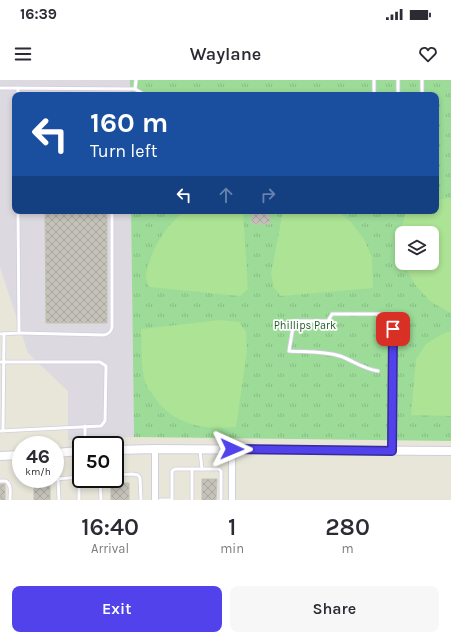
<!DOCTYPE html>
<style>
:root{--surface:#fff;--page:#f7f7f7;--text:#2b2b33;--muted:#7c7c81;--accent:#5242ec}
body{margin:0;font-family:Karla,sans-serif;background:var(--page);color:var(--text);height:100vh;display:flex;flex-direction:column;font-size:15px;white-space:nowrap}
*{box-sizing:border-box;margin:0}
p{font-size:13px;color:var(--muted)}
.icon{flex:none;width:22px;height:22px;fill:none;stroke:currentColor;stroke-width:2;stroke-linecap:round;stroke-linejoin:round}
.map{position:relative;height:420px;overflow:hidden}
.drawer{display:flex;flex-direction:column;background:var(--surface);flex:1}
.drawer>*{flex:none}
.guide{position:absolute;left:12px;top:12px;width:427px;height:122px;border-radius:8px;box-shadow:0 2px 6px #0003;background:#1a4fa0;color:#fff;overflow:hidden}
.buttons{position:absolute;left:395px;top:146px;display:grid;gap:8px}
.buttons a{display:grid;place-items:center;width:44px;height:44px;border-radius:8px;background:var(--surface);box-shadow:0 2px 6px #0003;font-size:20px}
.speed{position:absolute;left:12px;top:356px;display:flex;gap:8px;font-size:20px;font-weight:700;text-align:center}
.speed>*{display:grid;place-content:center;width:52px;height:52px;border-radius:50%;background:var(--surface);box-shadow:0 2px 6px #0003;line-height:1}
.speed small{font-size:10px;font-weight:400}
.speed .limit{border:2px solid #111;border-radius:6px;background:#fff;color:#111}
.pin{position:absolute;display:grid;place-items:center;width:34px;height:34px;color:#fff;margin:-17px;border-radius:8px;box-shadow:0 2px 6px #0006}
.me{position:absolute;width:44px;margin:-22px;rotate:91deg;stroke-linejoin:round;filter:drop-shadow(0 0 3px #0008)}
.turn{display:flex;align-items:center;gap:14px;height:84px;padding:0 12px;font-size:18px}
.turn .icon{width:52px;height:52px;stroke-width:2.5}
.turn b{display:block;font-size:28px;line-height:34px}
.lanes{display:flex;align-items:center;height:38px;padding:0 12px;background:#0003;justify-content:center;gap:20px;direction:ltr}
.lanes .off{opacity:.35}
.eta{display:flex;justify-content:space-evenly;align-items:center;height:68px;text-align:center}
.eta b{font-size:24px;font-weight:600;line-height:28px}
.cta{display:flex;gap:8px;margin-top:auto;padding:8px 12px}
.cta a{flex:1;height:46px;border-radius:8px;background:var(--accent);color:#fff;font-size:16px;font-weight:600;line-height:46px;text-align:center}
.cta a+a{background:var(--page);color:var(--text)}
.status{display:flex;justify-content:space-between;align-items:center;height:28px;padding:0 20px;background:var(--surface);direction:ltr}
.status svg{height:11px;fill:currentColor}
header{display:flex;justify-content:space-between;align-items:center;height:52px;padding:0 12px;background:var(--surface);font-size:18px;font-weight:600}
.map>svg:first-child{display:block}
</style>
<div class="status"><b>16:39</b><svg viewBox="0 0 49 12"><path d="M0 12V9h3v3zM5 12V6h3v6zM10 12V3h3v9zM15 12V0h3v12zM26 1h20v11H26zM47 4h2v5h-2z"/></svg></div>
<header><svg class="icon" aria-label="menu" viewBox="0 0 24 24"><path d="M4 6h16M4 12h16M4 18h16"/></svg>Waylane<svg class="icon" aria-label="heart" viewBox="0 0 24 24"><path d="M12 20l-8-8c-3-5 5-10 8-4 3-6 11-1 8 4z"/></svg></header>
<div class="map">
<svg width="451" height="420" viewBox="0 0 451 420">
<defs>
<pattern id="park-tufts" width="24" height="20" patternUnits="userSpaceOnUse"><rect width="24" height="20" fill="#9ddc98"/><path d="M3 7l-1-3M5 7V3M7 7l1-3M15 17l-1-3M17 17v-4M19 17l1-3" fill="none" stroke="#87bd83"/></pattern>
<pattern id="building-cross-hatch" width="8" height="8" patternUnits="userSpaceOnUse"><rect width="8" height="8" fill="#c4c2b9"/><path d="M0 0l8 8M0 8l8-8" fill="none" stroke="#a8a79f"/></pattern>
</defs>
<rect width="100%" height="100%" fill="#e8e6d9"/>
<path fill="#ddd9e1" d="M0,0H130V15H15V131H131L134,357L68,360V311L28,273L0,187Z"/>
<path fill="url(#park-tufts)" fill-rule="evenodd" d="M130,0H451V361L134,357L131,131H436V15H130ZM402,153H432V183H402Z"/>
<g fill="#ace394">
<path d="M451,118V233L431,222L416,206L404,185V183H432V153H402V173C399,159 402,145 406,131H436V120Z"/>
<path d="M186,131H243L248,209L240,216L149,207C148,204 146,201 146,198C147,175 167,142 186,131Z"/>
<path d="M283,131H337L351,142L364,159L372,177L373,208L281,216L274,208L271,194Z"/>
<path d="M221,240L239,242L246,252L247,271L236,347C203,350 172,345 153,315C151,312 147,308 146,304C140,288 142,267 141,249Z"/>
<path d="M451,251V336L411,335L416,279L426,264L442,254Z"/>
</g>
<g fill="url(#building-cross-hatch)" stroke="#c3c2b3">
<path d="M45,131H107V243H46Z"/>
<path d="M251,131H269L270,144H252Z"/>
<path d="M202,399H217L216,420H202Z"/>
<path d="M117,403H129V420H111V404H117Z"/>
<rect x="0" y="404" width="5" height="16"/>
<rect x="34" y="406" width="16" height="14"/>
</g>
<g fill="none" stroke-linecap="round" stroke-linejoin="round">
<g stroke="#d0cedf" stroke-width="4.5">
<g id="lane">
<path d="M422,0V15"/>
<path d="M0,8L135,9L145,15"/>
<path d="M135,9L136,0"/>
<path d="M18,15V8"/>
<path d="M374,15V0"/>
<path d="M398,15V0"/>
<path d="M19,253L104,255C109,254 111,252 112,247V131"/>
<path d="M0,254L19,253L18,131"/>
<path d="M0,282H100L106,286V289L105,341L101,346L0,351"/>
<path d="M378,291C361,288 354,281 340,276C324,271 306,272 289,271L294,241H328L332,234H394L392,369"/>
<path d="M85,346V365"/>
<path d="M3,351L4,254"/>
<path d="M200,371L202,389H219L221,391V420"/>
<path d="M115,395L132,394L138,395L140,398L141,420"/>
<path d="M79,397V420"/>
<path d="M55,399L81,397"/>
<path d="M58,399L59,420"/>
<path d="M100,399L101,420"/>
<path d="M38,400L52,399"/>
<path d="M0,401H6C12,405 10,413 10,420"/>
<path d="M160,420H172"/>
<path d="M172,420V391L175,389H202"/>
<path d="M192,420V389"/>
</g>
</g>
<g stroke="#d0cedf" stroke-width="8">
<g id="street">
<path d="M232,369V420"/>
<path d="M155,420V369"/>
</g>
</g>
<g stroke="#d0cedf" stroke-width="10">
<g id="secondary">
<path d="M115,370L155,369L451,371"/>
<path d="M55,373L81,371"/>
<path d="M0,376L21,375"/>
</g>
</g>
<use href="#lane" stroke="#fff" stroke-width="3"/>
<use href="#street" stroke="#fff" stroke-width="6"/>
<use href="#secondary" stroke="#fff" stroke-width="8"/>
</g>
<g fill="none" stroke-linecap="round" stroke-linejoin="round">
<g stroke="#352b99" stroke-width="10">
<path id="route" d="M232,369L392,371L393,249"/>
</g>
<use href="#route" stroke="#5242ec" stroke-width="7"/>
</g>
<g text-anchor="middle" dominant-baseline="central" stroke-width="3.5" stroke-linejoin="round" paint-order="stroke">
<g font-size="11" fill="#1e5c22" stroke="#fff">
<text x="305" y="245">Phillips Park</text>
</g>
</g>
</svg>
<div class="buttons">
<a><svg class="icon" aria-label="layers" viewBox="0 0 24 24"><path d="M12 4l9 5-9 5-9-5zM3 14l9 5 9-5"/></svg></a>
</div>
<div class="speed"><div>46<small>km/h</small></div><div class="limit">50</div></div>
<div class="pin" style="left:393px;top:249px;background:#d93025"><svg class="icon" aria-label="arrive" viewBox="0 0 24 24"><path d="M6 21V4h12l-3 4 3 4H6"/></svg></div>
<svg class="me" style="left:232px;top:369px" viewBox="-20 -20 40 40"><path d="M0-17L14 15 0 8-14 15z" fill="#5242ec" stroke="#fff" stroke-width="4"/></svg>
<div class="guide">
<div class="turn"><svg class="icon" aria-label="left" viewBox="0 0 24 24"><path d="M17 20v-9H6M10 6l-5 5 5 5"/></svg><div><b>160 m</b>Turn left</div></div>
<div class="lanes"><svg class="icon" aria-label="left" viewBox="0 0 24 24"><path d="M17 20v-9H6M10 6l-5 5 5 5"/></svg><svg class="icon off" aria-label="ahead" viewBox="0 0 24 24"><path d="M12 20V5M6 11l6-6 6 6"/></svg><svg class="icon off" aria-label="right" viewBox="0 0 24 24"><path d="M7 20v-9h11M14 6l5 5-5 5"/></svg></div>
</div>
</div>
<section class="drawer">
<div class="eta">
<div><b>16:40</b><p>Arrival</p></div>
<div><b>1</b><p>min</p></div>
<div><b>280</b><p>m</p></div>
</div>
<div class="cta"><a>Exit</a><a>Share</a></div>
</section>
